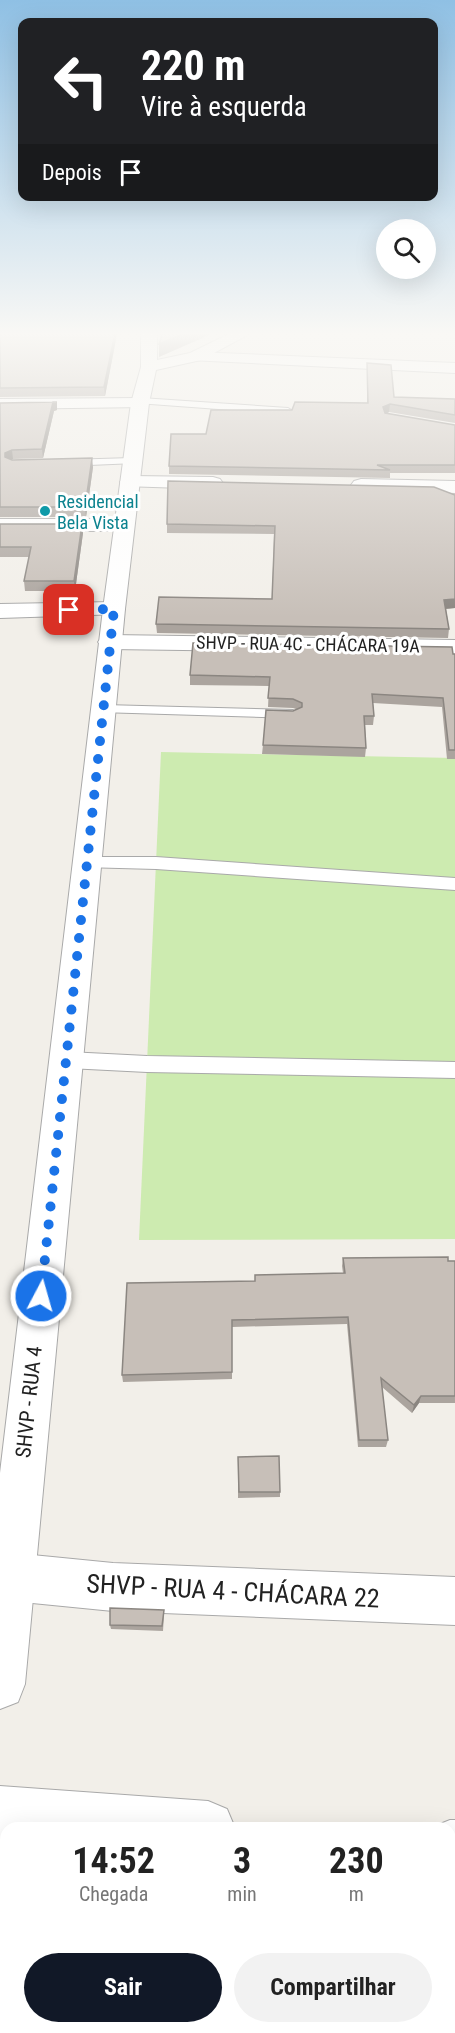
<!DOCTYPE html>
<html lang="pt">
<meta charset="utf-8">
<style>
:root{--surface:#fff;--page:#f2f2f2;--text:#222;--muted:#767676;--accent:#111827}
body{margin:0;font-family:"Roboto Condensed",sans-serif;background:var(--page);color:var(--text);height:100vh;display:flex;flex-direction:column;font-size:22px;white-space:nowrap}
*{box-sizing:border-box;margin:0}
p{font-size:20px;color:var(--muted)}
.icon{flex:none;width:33px;height:33px;fill:none;stroke:currentColor;stroke-width:2;stroke-linecap:round;stroke-linejoin:round}
.map{position:relative;flex:1;overflow:hidden}
.panel{position:absolute;left:0px;top:1822px;width:456px;height:212px;display:flex;flex-direction:column;background:var(--surface);border-radius:18px 18px 0 0;box-shadow:0 6px 24px #0002}
.panel>*{flex:none}
.guide{position:absolute;left:18px;top:18px;width:420px;height:183px;border-radius:12px;box-shadow:0 6px 24px #0002;background:#202124;color:#fff;overflow:hidden}
.fabs{position:absolute;left:376px;top:219px;display:grid;gap:12px}
.fabs a{display:grid;place-items:center;width:60px;height:60px;border-radius:50%;background:var(--surface);box-shadow:0 6px 24px #0002;font-size:30px}
.pin{position:absolute;display:grid;place-items:center;width:51px;height:51px;color:#fff;margin:-26px;border-radius:12px;box-shadow:0 3px 9px #0006}
.me{position:absolute;width:66px;margin:-33px;rotate:6deg;stroke-linejoin:round;filter:drop-shadow(0 0 4px #0008)}
.turn{display:flex;align-items:center;gap:21px;height:126px;padding:0 24px;font-size:27px}
.turn .icon{width:78px;height:78px;stroke-width:2.5}
.turn b{display:block;font-size:42px;line-height:51px}
.then{display:flex;align-items:center;height:57px;padding:0 24px;background:#0003;gap:12px;font-size:22px}
.eta{display:flex;justify-content:space-evenly;align-items:center;height:102px;text-align:center}
.eta b{font-size:36px;font-weight:700;line-height:42px}
.button{display:flex;gap:12px;margin-top:auto;padding:12px 24px}
.button a{flex:1;height:69px;border-radius:36px;background:var(--accent);color:#fff;font-size:24px;font-weight:700;line-height:69px;text-align:center}
.button a+a{background:var(--page);color:var(--text)}
.map>svg:first-child{display:block}
</style>
<div class="map">
<svg width="455" height="2033" viewBox="0 0 455 2033">
<rect width="100%" height="100%" fill="#f2efe9"/>
<path fill="#cdebb0" d="M161,752L455,758V1239L139,1240Z"/>
<g fill="none" stroke-linecap="round" stroke-linejoin="round">
<g stroke="#a9a9a9" stroke-width="2">
<g id="service">
<path d="M141,398L288,408L293,411L288,414L137,403L136,401Z"/>
<path d="M132,458L138,461L136,463L66,466L60,463L66,460Z"/>
<path d="M104,705L293,710L300,714L293,718L99,712L97,709L99,706Z"/>
<path d="M88,857H156L455,878V890L156,869L82,867L79,863L82,859Z"/>
<path d="M68,1052L147,1056L455,1062V1078L147,1072L68,1068L61,1065L58,1060L61,1055Z"/>
</g>
</g>
<g stroke="#a9a9a9" stroke-width="2">
<g id="minor">
<path d="M195,352L455,363V373L189,360L187,357Z"/>
<path d="M140,398L146,399L149,403L146,407L0,409V399Z"/>
<path d="M130,476L213,477L220,479L223,483L220,487L213,489L123,486L120,482L123,478Z"/>
<path d="M361,479L455,481V493L354,489L351,485L354,481Z"/>
<path d="M0,519H124L131,521L134,525L131,529L124,531H0Z"/>
<path d="M114,602L122,604L125,609L122,614L0,618V604Z"/>
<path d="M110,635L455,640V654L110,649L102,647L98,642L102,637Z"/>
<path d="M12,1553L113,1563L455,1577V1625L113,1611L12,1601L0,1596V1558Z"/>
<path d="M0,1786L208,1801L227,1809L235,1828H6V1840H0Z"/>
<path d="M450,1820H455V1874H450V1828H430Z"/>
</g>
</g>
<g stroke="#a9a9a9" stroke-width="2">
<path id="tertiary" d="M141,333H157V360L190,353L231,333H251L201,360L156,370L149,403L125,609L25,1684L18,1702L0,1709V1473L103,609L131,403L141,367Z"/>
</g>
<use href="#service" fill="#fff" fill-rule="evenodd"/>
<use href="#minor" fill="#fff" fill-rule="evenodd"/>
<use href="#tertiary" fill="#fff" fill-rule="evenodd"/>
</g>
<g fill="#aba49e">
<path d="M0,333H117L105,396L0,397Z"/>
<path d="M367,363L394,397L455,399V423L389,412L386,414L455,425V473H390V478L169,474V466L206,434L292,410L367,403Z"/>
<path d="M0,403L57,410L54,411L43,458L13,459L11,460L93,467L86,517H0Z"/>
<path d="M455,495V608L446,609L449,629L448,638L157,633L156,624L272,599L274,534L167,533V524Z"/>
<path d="M0,524L83,533L75,591H25L24,581L29,557H0Z"/>
<path d="M453,654H455V759H447L442,707L373,703L374,716L373,725H365L366,748L365,757L262,754L263,745L293,711L296,709L293,708L268,707L269,686L190,685V675Z"/>
<path d="M343,1258L455,1261V1403H419L412,1413L382,1387L388,1440L386,1447H358L347,1324L232,1327V1379L123,1382L122,1375L254,1281L343,1273L342,1266Z"/>
<path d="M238,1457L280,1492V1497L238,1498Z"/>
<path d="M164,1610V1615L163,1631L111,1629L110,1625Z"/>
</g>
<g fill="#8b8681">
<path d="M115,333H117L115,345L105,396L104,387Z"/>
<path d="M185,333H214L159,357V344Z"/>
<path d="M53,402H57V410L54,411L43,458L42,449Z"/>
<path d="M390,404L389,412L383,415V407Z"/>
<path d="M12,450L13,459L6,462V466L5,453Z"/>
<path d="M92,458L93,467L86,517L85,507Z"/>
<path d="M82,524L83,533L75,591L74,581Z"/>
<path d="M455,599V608L443,609L444,600Z"/>
<path d="M421,1396L419,1403L412,1413L414,1405Z"/>
</g>
<g fill="#c7bfb8" stroke="#8b8681" stroke-width="1.5">
<path d="M0,333H115L104,387L0,388Z"/>
<path d="M163,333H185L159,344Z"/>
<path d="M367,363L391,365L394,397L455,399V415L390,404L383,407L385,413L455,425V465H377L390,470L169,466L171,434H206L211,410H292L295,402L368,403Z"/>
<path d="M53,402L42,449L12,450L5,453V457L12,460L92,458L85,507H0V403L57,402Z"/>
<path d="M168,481L434,487L455,495V599L444,600L449,629L156,624L159,597L272,599L275,526L167,524Z"/>
<path d="M0,524H82L74,581H24L31,547H0Z"/>
<path d="M193,643L452,647L453,654H455V750H449L443,698L372,694L374,716H364L366,748L263,745L266,710L293,711L302,707V703L293,699L268,698L270,677L190,675Z"/>
<path d="M448,1257V1261H455V1396H421L414,1405L381,1378L388,1440H359L348,1317L232,1320V1372L122,1375L127,1283L255,1281V1275L345,1273L343,1258Z"/>
<path d="M279,1456L280,1492H239L238,1457Z"/>
<path d="M110,1608L164,1610L162,1626L110,1625Z"/>
</g>
<linearGradient id="sky" x2="0" y2="1"><stop stop-color="#8fc0e4"/><stop offset="0.54" stop-color="#f9f8f5"/><stop offset="1" stop-color="#f9f8f5" stop-opacity="0"/></linearGradient>
<rect width="455" height="618" fill="url(#sky)"/>
<g fill="none" stroke-linecap="round" stroke-linejoin="round">
<path stroke="#1a73e8" stroke-width="10" stroke-dasharray="0 18" d="M41,1296L114,609L69,610"/>
</g>
<circle fill="#0f9aa8" stroke="#fff" stroke-width="2" cx="45" cy="511" r="6"/>
<g text-anchor="middle" dominant-baseline="central" stroke-width="6" stroke-linejoin="round" paint-order="stroke">
<g font-size="18" fill="#0d838f" stroke="#fff" text-anchor="start">
<text x="57" y="501">Residencial<tspan x="57" dy="21">Bela Vista</tspan></text>
</g>
<g font-size="18" fill="#222" stroke="#fff">
<text transform="translate(308 644) rotate(1)">SHVP - RUA 4C - CHÁCARA 19A</text>
</g>
<g font-size="21" fill="#222" stroke="#fff">
<text transform="translate(29 1402) rotate(-84)">SHVP - RUA 4</text>
</g>
<g font-size="26" fill="#222" stroke="#fff">
<text transform="translate(233 1591) rotate(3)">SHVP - RUA 4 - CHÁCARA 22</text>
</g>
</g>
</svg>
<div class="fabs">
<a><svg class="icon" aria-label="search" viewBox="0 0 24 24"><circle cx="10" cy="10" r="6"/><path d="M15 15l6 6"/></svg></a>
</div>
<div class="pin" style="left:69px;top:610px;background:#d93025"><svg class="icon" aria-label="arrive" viewBox="0 0 24 24"><path d="M6 21V4h12l-3 4 3 4H6"/></svg></div>
<svg class="me" style="left:41px;top:1296px" viewBox="-20 -20 40 40"><circle r="17" fill="#1a73e8" stroke="#fff" stroke-width="3"/><path d="M0-11L8 9 0 5-8 9z" fill="#fff"/></svg>
<div class="guide">
<div class="turn"><svg class="icon" aria-label="left" viewBox="0 0 24 24"><path d="M17 20v-9H6M10 6l-5 5 5 5"/></svg><div><b>220 m</b>Vire à esquerda</div></div>
<div class="then">Depois<svg class="icon" aria-label="arrive" viewBox="0 0 24 24"><path d="M6 21V4h12l-3 4 3 4H6"/></svg></div>
</div>
<section class="panel">
<div class="eta">
<div><b>14:52</b><p>Chegada</p></div>
<div><b>3</b><p>min</p></div>
<div><b>230</b><p>m</p></div>
</div>
<div class="button"><a>Sair</a><a>Compartilhar</a></div>
</section>
</div>
